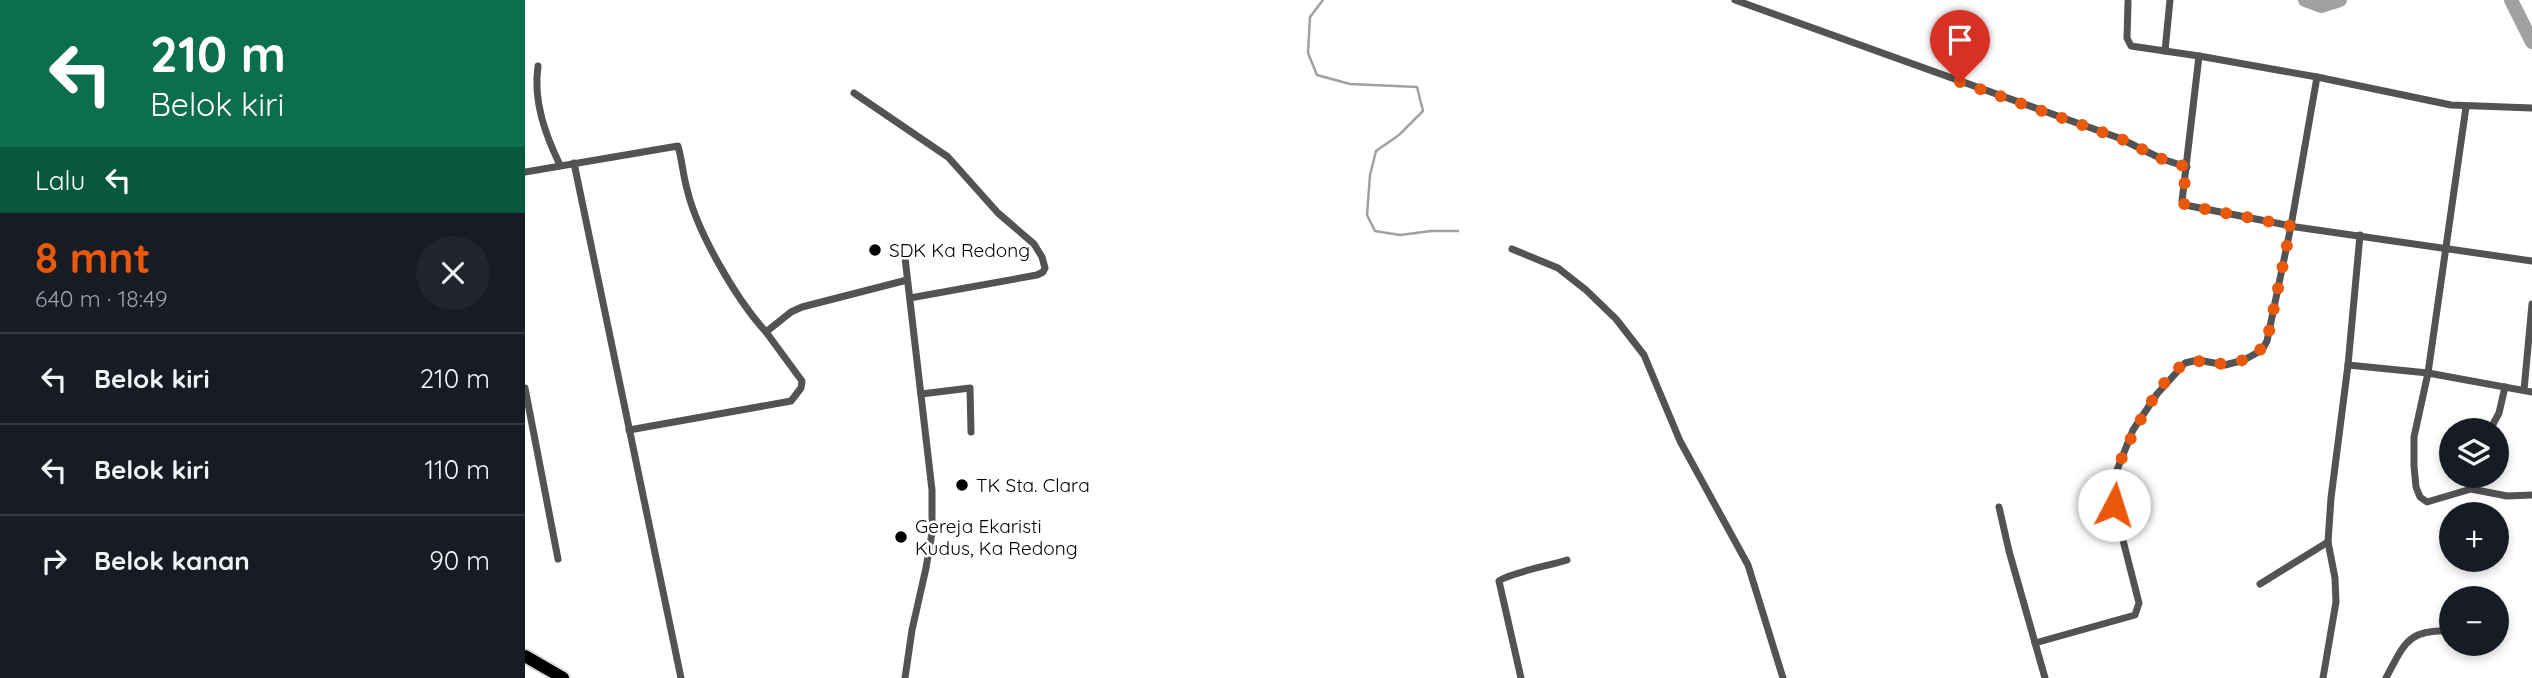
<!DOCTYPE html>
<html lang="id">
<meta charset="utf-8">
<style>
:root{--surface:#171b24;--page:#20242c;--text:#f1f3f6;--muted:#9ea1a6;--line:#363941;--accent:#ea580c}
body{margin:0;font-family:Quicksand,sans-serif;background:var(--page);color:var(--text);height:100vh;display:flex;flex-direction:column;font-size:26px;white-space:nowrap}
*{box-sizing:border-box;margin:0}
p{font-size:23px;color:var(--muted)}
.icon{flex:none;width:38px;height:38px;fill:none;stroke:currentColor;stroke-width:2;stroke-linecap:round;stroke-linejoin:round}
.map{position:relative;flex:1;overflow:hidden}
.panel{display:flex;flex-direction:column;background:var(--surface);width:525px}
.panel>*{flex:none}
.guide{background:#0b6e4f;color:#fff;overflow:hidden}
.tools{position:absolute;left:1914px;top:418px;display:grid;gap:14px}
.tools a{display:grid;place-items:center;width:70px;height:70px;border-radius:50%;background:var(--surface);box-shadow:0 4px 10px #0003;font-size:35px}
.pin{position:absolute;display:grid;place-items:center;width:60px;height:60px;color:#fff;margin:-72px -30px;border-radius:50% 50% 50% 0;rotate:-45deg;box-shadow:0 0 7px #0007}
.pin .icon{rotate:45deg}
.me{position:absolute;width:77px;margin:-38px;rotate:5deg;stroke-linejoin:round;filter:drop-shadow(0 0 5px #0008)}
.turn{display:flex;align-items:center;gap:24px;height:147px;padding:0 35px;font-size:32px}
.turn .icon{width:91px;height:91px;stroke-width:2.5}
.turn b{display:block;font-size:49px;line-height:60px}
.then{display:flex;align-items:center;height:66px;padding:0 35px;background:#0003;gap:14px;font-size:26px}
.round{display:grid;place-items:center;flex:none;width:74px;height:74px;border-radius:37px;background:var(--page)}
.summary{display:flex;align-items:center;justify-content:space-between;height:119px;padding:0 35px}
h1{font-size:42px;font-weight:700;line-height:52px;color:var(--accent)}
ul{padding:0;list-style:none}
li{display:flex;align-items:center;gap:21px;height:91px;padding:0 35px;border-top:2px solid var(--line)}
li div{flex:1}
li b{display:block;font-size:26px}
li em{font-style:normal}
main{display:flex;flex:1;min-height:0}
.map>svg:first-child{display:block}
</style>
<main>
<section class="panel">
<div class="guide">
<div class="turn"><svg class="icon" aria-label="left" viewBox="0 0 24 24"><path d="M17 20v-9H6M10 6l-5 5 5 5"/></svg><div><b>210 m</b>Belok kiri</div></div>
<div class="then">Lalu<svg class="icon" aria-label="left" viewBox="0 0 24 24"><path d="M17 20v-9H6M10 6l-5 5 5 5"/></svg></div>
</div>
<div class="summary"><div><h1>8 mnt</h1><p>640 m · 18:49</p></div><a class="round"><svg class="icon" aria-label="close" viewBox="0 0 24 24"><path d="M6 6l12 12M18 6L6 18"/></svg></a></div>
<ul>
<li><svg class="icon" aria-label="left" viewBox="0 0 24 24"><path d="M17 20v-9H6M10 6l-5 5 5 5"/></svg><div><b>Belok kiri</b></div><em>210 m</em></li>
<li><svg class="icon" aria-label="left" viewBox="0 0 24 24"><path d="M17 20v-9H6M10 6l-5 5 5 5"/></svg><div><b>Belok kiri</b></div><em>110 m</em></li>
<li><svg class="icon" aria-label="right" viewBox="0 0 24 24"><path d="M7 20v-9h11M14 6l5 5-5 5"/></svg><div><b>Belok kanan</b></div><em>90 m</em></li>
</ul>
</section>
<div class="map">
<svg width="2007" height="678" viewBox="0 0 2007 678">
<rect width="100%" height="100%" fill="#fff"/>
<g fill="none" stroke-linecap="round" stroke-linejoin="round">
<path stroke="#a1a1a1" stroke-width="2.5" d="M798,0L785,17L783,53L792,75L825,84L892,87L898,111L874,135L851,151L845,175L842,215L850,231L875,235L906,231H933"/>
<g stroke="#a1a1a1" stroke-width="14">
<path d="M1780,0L1796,6L1815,0"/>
<path d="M1986,0L2007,42"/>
</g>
<g stroke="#dbdbdb" stroke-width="16">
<path id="highway" d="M0,656L38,678"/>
</g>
<g stroke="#535353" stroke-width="7">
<path d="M1210,0L1594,138L1637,159L1662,167"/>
<path d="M1603,2L1602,38L1606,46L1674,56"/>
<path d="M1640,51L1645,0"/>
<path d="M13,66C8,101 20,134 35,165"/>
<path d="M329,93L423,157L473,213L509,244L517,257L520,268L518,272L512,275L385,298"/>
<path d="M1941,107L1903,373L1889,437V466L1891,487L1895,497L1902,502L1946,489L1982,496L2007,495"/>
<path d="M2007,108L1926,105L1792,77L1674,56L1657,201L1660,205L1771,227L2007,261"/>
<path d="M49,163L156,678"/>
<path d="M0,172L153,146C157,160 158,175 162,189C172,232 211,299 241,332L266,312L277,307L382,280"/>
<path d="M987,249L1033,268L1061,290L1091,319L1119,355L1155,441L1223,565L1258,678"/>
<path d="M380,258L407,490V533L401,568L387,630L380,678"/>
<path d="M1823,365L1903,373L2007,392"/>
<path d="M0,388L33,559"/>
<path d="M1999,390L2007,304"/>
<path d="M396,394L445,388L446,432"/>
<path d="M104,430L266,401L276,388L277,381L241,332"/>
<path d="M1965,430L1974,413L1980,387"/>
<path d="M1474,507L1484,551L1520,678"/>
<path d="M1735,584L1803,542"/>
<path d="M1510,643L1610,615L1614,603L1589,505L1588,487L1590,475L1608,430L1632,394L1660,363L1673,360L1700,365L1719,360L1737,350L1742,341L1766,226L1792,77"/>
<path d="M996,678L974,581C984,573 1027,565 1042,560"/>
<path d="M1798,678L1811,602L1810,578L1803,542L1806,498L1823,365L1835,235"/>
<path d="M1861,678C1880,643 1882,629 1927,631"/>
</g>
<use href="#highway" stroke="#000" stroke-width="12"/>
</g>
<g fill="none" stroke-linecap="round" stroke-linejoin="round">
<path stroke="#ea580c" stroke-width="12" stroke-dasharray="0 21.6" d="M1435,82L1594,138L1637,159L1662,167L1657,201L1660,205L1766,226L1742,341C1731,360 1706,366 1685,363C1678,362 1672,360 1664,362C1638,369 1599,448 1591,473C1588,484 1588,494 1589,505"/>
</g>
<g fill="#000" stroke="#fff" stroke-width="2.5">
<circle cx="350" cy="250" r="7"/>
<circle cx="437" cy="485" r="7"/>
<circle cx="376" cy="537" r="7"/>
</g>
<g text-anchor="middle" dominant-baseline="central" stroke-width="5" stroke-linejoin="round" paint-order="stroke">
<g font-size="19" fill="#000" stroke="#fff" text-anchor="start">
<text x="364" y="250">SDK Ka Redong</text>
<text x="451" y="485">TK Sta. Clara</text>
<text x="390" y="526">Gereja Ekaristi<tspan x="390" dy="22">Kudus, Ka Redong</tspan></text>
</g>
</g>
</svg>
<div class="tools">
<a><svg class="icon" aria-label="layers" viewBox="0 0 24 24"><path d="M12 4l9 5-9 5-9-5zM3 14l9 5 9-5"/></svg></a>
<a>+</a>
<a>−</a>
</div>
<div class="pin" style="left:1435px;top:82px;background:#d93025"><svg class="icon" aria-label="arrive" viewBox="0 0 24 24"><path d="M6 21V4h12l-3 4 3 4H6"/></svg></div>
<svg class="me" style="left:1589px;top:505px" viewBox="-20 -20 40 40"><circle r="19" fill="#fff"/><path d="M0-13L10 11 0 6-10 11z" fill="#ea580c"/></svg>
</div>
</main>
